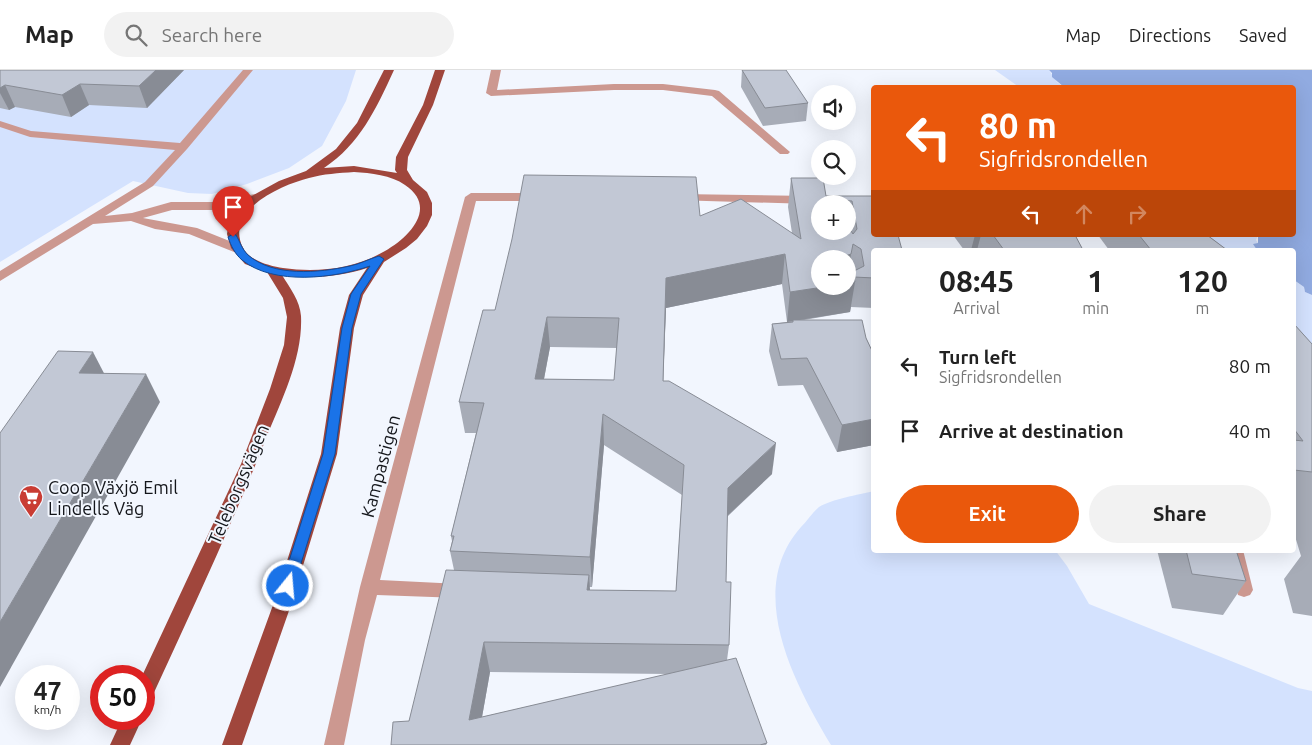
<!DOCTYPE html>
<meta charset="utf-8">
<style>
:root{--surface:#fff;--page:#f2f2f2;--text:#222;--muted:#767676;--line:#e0e0e0;--accent:#ea580c}
body{margin:0;font-family:Ubuntu,sans-serif;background:var(--page);color:var(--text);height:100vh;display:flex;flex-direction:column;font-size:19px;white-space:nowrap}
*{box-sizing:border-box;margin:0}
p{font-size:16px;color:var(--muted)}
.icon{flex:none;width:28px;height:28px;fill:none;stroke:currentColor;stroke-width:2;stroke-linecap:round;stroke-linejoin:round}
.map{position:relative;flex:1;overflow:hidden}
.details{position:absolute;left:871px;top:178px;width:425px;height:305px;display:flex;flex-direction:column;background:var(--surface);border-radius:5px;box-shadow:0 5px 20px #0002}
.details>*{flex:none}
.hud{position:absolute;left:871px;top:15px;width:425px;height:152px;border-radius:5px;box-shadow:0 5px 20px #0002;background:#ea580c;color:#fff;overflow:hidden}
.buttons{position:absolute;left:811px;top:15px;display:grid;gap:10px}
.buttons a{display:grid;place-items:center;width:45px;height:45px;border-radius:50%;background:var(--surface);box-shadow:0 5px 20px #0002;font-size:25px}
.speed{position:absolute;left:15px;top:595px;display:flex;gap:10px;font-size:25px;font-weight:700;text-align:center}
.speed>*{display:grid;place-content:center;width:65px;height:65px;border-radius:50%;background:var(--surface);box-shadow:0 5px 20px #0002;line-height:1}
.speed small{font-size:12px;font-weight:400}
.speed .limit{border:8px solid #d22;background:#fff;color:#111}
.pin{position:absolute;display:grid;place-items:center;width:42px;height:42px;color:#fff;margin:-51px -21px;border-radius:50% 50% 50% 0;rotate:-45deg;box-shadow:0 0 5px #0007}
.pin .icon{rotate:45deg}
.me{position:absolute;width:55px;margin:-28px;rotate:17deg;stroke-linejoin:round;filter:drop-shadow(0 0 4px #0008)}
.turn{display:flex;align-items:center;gap:18px;height:105px;padding:0 25px;font-size:22px}
.turn .icon{width:65px;height:65px;stroke-width:2.5}
.turn b{display:block;font-size:35px;line-height:42px}
.lanes{display:flex;align-items:center;height:48px;padding:0 25px;background:#0003;justify-content:center;gap:25px;direction:ltr}
.lanes .off{opacity:.35}
.eta{display:flex;justify-content:space-evenly;align-items:center;height:85px;text-align:center}
.eta b{font-size:30px;font-weight:600;line-height:35px}
.button{display:flex;gap:10px;margin-top:auto;padding:10px 25px}
.button a{flex:1;height:58px;border-radius:30px;background:var(--accent);color:#fff;font-size:20px;font-weight:600;line-height:58px;text-align:center}
.button a+a{background:var(--page);color:var(--text)}
ul{padding:0;list-style:none}
li{display:flex;align-items:center;gap:15px;height:65px;padding:0 25px}
li div{flex:1}
li b{display:block;font-size:19px}
li em{font-style:normal}
header{display:flex;align-items:center;gap:30px;box-sizing:border-box;height:70px;padding:0 25px;background:var(--surface);border-bottom:1px solid var(--line)}
header strong{font-size:24px}
nav{display:flex;gap:28px;margin-inline-start:auto;font-size:18px}
.search{width:350px;height:45px;background:var(--page);display:flex;align-items:center;gap:12px;box-sizing:border-box;padding:0 18px;border-radius:28px;color:var(--muted);font-size:19px}
.map>svg:first-child{display:block}
</style>
<header>
<strong>Map</strong>
<div class="search"><svg class="icon" aria-label="search" viewBox="0 0 24 24"><circle cx="10" cy="10" r="6"/><path d="M15 15l6 6"/></svg>Search here</div>
<nav><a>Map</a><a>Directions</a><a>Saved</a></nav>
</header>
<div class="map">
<svg width="1312" height="675" viewBox="0 0 1312 675">
<rect width="100%" height="100%" fill="#f2f6fe"/>
<g fill="#d4e2fe">
<path d="M0,0H356L346,31L322,76L289,98L247,114L212,124L188,123L133,111L0,192Z"/>
<path d="M995,0H1049L1057,12L1064,17H1019Z"/>
<path d="M1183,165H1258L1256,170L1258,173L1257,180H1200Z"/>
<path d="M1294,210L1304,217L1305,222L1312,225V289L1294,268Z"/>
<path d="M874,421V480H1055L1067,496L1089,534L1298,618L1312,621V675H831C795,614 744,521 801,457C807,451 813,442 819,437C832,429 858,425 874,421Z"/>
</g>
<path fill="#91abe1" d="M1049,0H1312V225L1305,222L1304,217L1294,210V180H1257L1253,174L1258,173V165H1294V18L1064,17L1052,7V3Z"/>
<g fill="none" stroke-linecap="round" stroke-linejoin="round">
<g fill="#cc9890" fill-rule="evenodd">
<path d="M243,0H253L187,79L153,116L105,146L132,143L171,132H213L255,124L259,126L261,128L255,132L213,140H172L143,148L197,158L242,176L244,179L242,182H234L189,164L155,159L131,151L93,154L0,211V201L145,112L175,80L30,67L0,57V51L31,61L180,73Z"/>
<path d="M491,0H501L497,20L614,14H663L715,20L719,21L790,82L788,84H780L712,26L663,20H614L491,26L486,23Z"/>
<path d="M471,123H540L546,127L540,131H476L380,510L460,514L466,516L469,521L466,526L460,528L377,525L365,570L344,675H324L360,517L465,127Z"/>
<path d="M678,124L810,126L816,130L810,134L674,130L672,128L674,126Z"/>
<path d="M1225,480H1243L1253,520L1250,525L1244,527L1238,525Z"/>
</g>
<g fill="#a0463c" fill-rule="evenodd">
<path d="M384,0H394C376,39 360,74 324,98L354,96L397,103L395,100L396,87L423,35L435,0H445L433,35L408,87L407,100L413,110L427,122L432,133V145L427,156L417,169L406,178L384,192L363,225L354,258L337,384L291,535L242,675H222L273,535L321,384L340,258L349,225L367,198C339,207 311,209 282,205C290,218 300,231 301,246C303,287 282,329 267,366C232,455 191,542 151,629L144,632V606H142L241,394L270,319L284,275L287,247L283,228L267,202L245,194L231,178L227,164L229,151L239,137L250,127L279,111L306,101L336,79L357,53ZM354,102C371,103 391,105 405,115C438,137 410,167 385,181C354,199 317,203 283,198C270,196 250,191 243,178C224,140 281,115 309,108C323,104 339,103 354,102Z"/>
<path d="M122,649H142L130,675H110Z"/>
</g>
</g>
<g fill="#a7acb7" fill-rule="evenodd">
<path d="M0,0H184L147,38L89,35L71,47L15,37L9,40L0,38Z"/>
<path d="M742,0L808,33L806,51L763,56L741,17Z"/>
<path d="M791,108L826,126H874V238L851,237L850,242L804,250L866,268L874,285V375L837,382L803,315L778,316L769,281L772,254L787,252L782,214L666,238L663,311L772,404L727,447L726,512L729,575L727,590L767,673L766,675H391L409,651L454,500L450,481L452,471L451,466L476,363H465L459,332L495,240L700,146L792,163L788,137ZM820,134H848V161H820ZM550,277L617,278L614,310L544,309ZM604,375L682,425L676,521L590,520L589,517H592ZM490,602L669,604L482,647Z"/>
<path d="M953,165H1075L1083,180H964Z"/>
<path d="M1098,165H1207L1227,180H1109Z"/>
<path d="M1294,254L1312,274V546L1293,543L1284,509L1301,486L1294,463Z"/>
<path d="M1157,480H1236L1246,511L1223,545L1172,538Z"/>
</g>
<g fill="#888c95">
<path d="M156,0H184L147,38L139,16Z"/>
<path d="M80,14L89,35L71,47L62,25Z"/>
<path d="M5,15L15,37L9,40L0,23V18Z"/>
<path d="M975,165H981L977,180H971Z"/>
<path d="M785,184L782,214L666,238L662,342L666,208Z"/>
<path d="M851,184L848,206V189H845V186Z"/>
<path d="M855,212L850,242L787,252L790,222L830,216H848V213Z"/>
<path d="M547,247L550,277L538,340L535,309Z"/>
<path d="M93,282L107,309L79,303Z"/>
<path d="M146,304L160,332L0,617V552Z"/>
<path d="M603,344L604,375L592,517L590,487Z"/>
<path d="M874,349V375L837,382L842,355Z"/>
<path d="M776,373L772,404L725,448L728,418Z"/>
<path d="M589,505L591,535L587,520Z"/>
<path d="M484,572L490,602L477,675L469,650Z"/>
</g>
<g fill="#c2c8d5" stroke="#888c95" fill-rule="evenodd">
<path d="M0,0H156L139,16L80,14L62,25L5,15L0,18Z"/>
<path d="M742,0H786L808,33L765,38Z"/>
<path d="M524,105L696,107L700,146L741,129L801,169L791,108H823L826,126H874V165H898L902,180H874V208L854,207L855,212L848,213V196L854,201L864,196L861,179L853,174L851,184L845,186V189H820V216H830L790,222L785,184L666,208L663,311H669L776,373L728,418L726,512H731L729,575L484,572L469,650L736,588L767,673L760,675H391L393,652L409,651L446,500L589,505L587,520L676,521L684,395L603,344L590,487L450,481L454,466H451L484,333L459,332L483,240H495L512,169ZM838,130L852,131L857,159L853,164L851,161H820V134H837L836,132ZM547,247L619,248L614,310L535,309Z"/>
<path d="M993,165H1075L1083,180H1004Z"/>
<path d="M1139,165H1207L1227,180H1151Z"/>
<path d="M793,250H862L866,268L874,285V349L842,355L807,288L781,289L772,254L793,252Z"/>
<path d="M1294,254L1312,274V402L1294,400V370L1303,371L1294,359Z"/>
<path d="M58,281L93,282L79,303L146,304L0,552V363Z"/>
<path d="M1186,480H1236L1246,511L1192,504Z"/>
</g>
<path fill="#1a73e8" stroke="#114b97" d="M233,164L236,165C240,172 242,179 248,185C273,207 319,203 350,196C360,194 369,189 379,186L384,189L361,224L352,258L335,384L294,516L293,520L288,522L283,520L281,516L323,384L342,258L351,224L370,196C335,208 274,216 242,190C235,184 231,176 228,167Z"/>
<defs>
<g id="supermarket-pin" transform="scale(1.25)"><path d="M0 17L-7.5 6A9.5 9.5 0 1 1 7.5 6Z" fill="#c93c33" stroke="#f2f6fe"/><path d="M-6-5.5h2.5l.6 2H6L4.5 2H-2.5L-4.4-4H-6ZM-1.5 3.2a1.3 1.3 0 1 0 .1 0ZM3 3.2a1.3 1.3 0 1 0 .1 0Z" fill="#fff"/></g>
</defs>
<g fill-rule="evenodd">
<use href="#supermarket-pin" x="31" y="427"/>
</g>
<g text-anchor="middle" dominant-baseline="central" stroke-width="4" stroke-linejoin="round" paint-order="stroke">
<g font-size="18" fill="#13151a" stroke="#f2f6fe">
<text transform="translate(380 396) rotate(-75)">Kampastigen</text>
<text transform="translate(238 414) rotate(-67)">Teleborgsvägen</text>
</g>
<g font-size="18" fill="#13151a" stroke="#f2f6fe" text-anchor="start">
<text x="48" y="417">Coop Växjö Emil<tspan x="48" dy="21">Lindells Väg</tspan></text>
</g>
</g>
</svg>
<div class="buttons">
<a><svg class="icon" aria-label="sound" viewBox="0 0 24 24"><path d="M4 9h4l5-4v14l-5-4H4zM17 9q2 3 0 6"/></svg></a>
<a><svg class="icon" aria-label="search" viewBox="0 0 24 24"><circle cx="10" cy="10" r="6"/><path d="M15 15l6 6"/></svg></a>
<a>+</a>
<a>−</a>
</div>
<div class="speed"><div>47<small>km/h</small></div><div class="limit">50</div></div>
<div class="pin" style="left:233px;top:167px;background:#d93025"><svg class="icon" aria-label="arrive" viewBox="0 0 24 24"><path d="M6 21V4h12l-3 4 3 4H6"/></svg></div>
<svg class="me" style="left:288px;top:516px" viewBox="-20 -20 40 40"><circle r="17" fill="#1a73e8" stroke="#fff" stroke-width="3"/><path d="M0-11L8 9 0 5-8 9z" fill="#fff"/></svg>
<div class="hud">
<div class="turn"><svg class="icon" aria-label="left" viewBox="0 0 24 24"><path d="M17 20v-9H6M10 6l-5 5 5 5"/></svg><div><b>80 m</b>Sigfridsrondellen</div></div>
<div class="lanes"><svg class="icon" aria-label="left" viewBox="0 0 24 24"><path d="M17 20v-9H6M10 6l-5 5 5 5"/></svg><svg class="icon off" aria-label="ahead" viewBox="0 0 24 24"><path d="M12 20V5M6 11l6-6 6 6"/></svg><svg class="icon off" aria-label="right" viewBox="0 0 24 24"><path d="M7 20v-9h11M14 6l5 5-5 5"/></svg></div>
</div>
<section class="details">
<div class="eta">
<div><b>08:45</b><p>Arrival</p></div>
<div><b>1</b><p>min</p></div>
<div><b>120</b><p>m</p></div>
</div>
<ul>
<li><svg class="icon" aria-label="left" viewBox="0 0 24 24"><path d="M17 20v-9H6M10 6l-5 5 5 5"/></svg><div><b>Turn left</b><p>Sigfridsrondellen</p></div><em>80 m</em></li>
<li><svg class="icon" aria-label="arrive" viewBox="0 0 24 24"><path d="M6 21V4h12l-3 4 3 4H6"/></svg><div><b>Arrive at destination</b></div><em>40 m</em></li>
</ul>
<div class="button"><a>Exit</a><a>Share</a></div>
</section>
</div>
